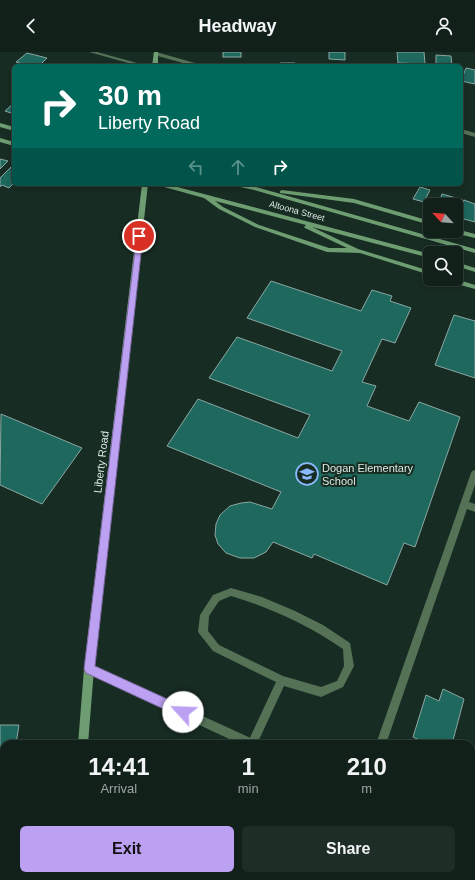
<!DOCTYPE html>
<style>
:root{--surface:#11211a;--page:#1e2e27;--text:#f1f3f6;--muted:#9ca3a2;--line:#303e39;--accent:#bca0f2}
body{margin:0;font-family:Arial,sans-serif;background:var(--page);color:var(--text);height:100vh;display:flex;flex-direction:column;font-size:15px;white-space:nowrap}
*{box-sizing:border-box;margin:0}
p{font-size:13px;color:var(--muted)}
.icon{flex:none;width:22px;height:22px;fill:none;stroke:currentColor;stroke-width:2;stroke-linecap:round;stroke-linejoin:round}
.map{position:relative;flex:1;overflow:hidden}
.sheet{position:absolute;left:0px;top:688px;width:475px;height:140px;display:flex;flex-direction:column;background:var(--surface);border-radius:12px 12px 0 0;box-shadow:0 2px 6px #0003,0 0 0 1px var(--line)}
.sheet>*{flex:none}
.banner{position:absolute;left:12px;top:12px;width:451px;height:122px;border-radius:6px;box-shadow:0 2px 6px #0003,0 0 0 1px var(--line);background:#00695c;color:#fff;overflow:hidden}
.needle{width:26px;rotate:296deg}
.tools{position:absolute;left:423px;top:146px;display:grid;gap:8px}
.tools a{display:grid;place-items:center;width:40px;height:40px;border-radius:6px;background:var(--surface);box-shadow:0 2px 6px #0003,0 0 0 1px var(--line);font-size:20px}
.pin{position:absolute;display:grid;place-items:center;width:34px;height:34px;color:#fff;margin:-17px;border:2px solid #fff;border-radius:50%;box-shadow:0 1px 4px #0007}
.me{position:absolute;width:44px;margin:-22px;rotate:295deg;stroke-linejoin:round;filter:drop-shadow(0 0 3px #0008)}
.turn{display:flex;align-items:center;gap:14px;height:84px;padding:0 20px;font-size:18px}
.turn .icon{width:52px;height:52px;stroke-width:2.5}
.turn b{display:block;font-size:28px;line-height:34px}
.lanes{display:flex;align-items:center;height:38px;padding:0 20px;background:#0003;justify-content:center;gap:20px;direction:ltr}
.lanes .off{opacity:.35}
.eta{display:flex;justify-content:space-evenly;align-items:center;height:68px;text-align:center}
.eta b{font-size:24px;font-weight:800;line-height:28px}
.button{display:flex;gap:8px;margin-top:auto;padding:8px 20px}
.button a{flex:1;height:46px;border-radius:6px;background:var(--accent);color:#111;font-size:16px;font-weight:800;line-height:46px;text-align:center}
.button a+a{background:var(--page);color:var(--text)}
header{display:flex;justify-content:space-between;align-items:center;height:52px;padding:0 20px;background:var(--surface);font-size:18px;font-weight:800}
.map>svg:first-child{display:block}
</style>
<header><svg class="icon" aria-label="back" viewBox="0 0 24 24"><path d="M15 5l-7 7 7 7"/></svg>Headway<svg class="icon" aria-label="person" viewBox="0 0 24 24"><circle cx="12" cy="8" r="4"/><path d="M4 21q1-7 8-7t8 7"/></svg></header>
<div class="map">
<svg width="475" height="828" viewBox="0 0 475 828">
<rect width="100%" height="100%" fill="#172c23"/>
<g fill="#1e685e" stroke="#8ba7a2">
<rect x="223" y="0" width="18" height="5"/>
<path d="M329,0H345V8L329,7Z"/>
<path d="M397,0H424L425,12L398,11Z"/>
<path d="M27,1L47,6L39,14H31L16,10Z"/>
<path d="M436,3L451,4L452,13L436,14Z"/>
<path d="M280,11H295L296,14H281Z"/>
<path d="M466,16L475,18V32L461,29Z"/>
<path d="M14,51V62L5,59Z"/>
<path d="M0,107L8,109L0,117Z"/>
<path d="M12,114H14V131L9,136L2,133L0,135V126Z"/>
<path d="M420,135L430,138L424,150L413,147Z"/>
<path d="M442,142L463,148L456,164V153H438Z"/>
<path d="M464,148L475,152V170L460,166L462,160L459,159Z"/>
<path d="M271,229L361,259L372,238L392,244L390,249L411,256L395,291L382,287L362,330L376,334L367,354L409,369L419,350L460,365L415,495L404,491L387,533L314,502L312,506L273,490L266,500L254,506H240L226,501L218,492L215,483L216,472L220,463L230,454L241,451L250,450L272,457L281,440L167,394L198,347L298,386L310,363L209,326L237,285L332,319L342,299L247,266Z"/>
<path d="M454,263L475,269V326L435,313Z"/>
<path d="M1,362L82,396L42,452L0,433Z"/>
<path d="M443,637L464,647L452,692H428L413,685L426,643L439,649Z"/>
<path d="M0,673H19L16,692H4V723H0Z"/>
<path d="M270,824H310L308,828H268Z"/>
<path d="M345,824H357L364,828H344Z"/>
</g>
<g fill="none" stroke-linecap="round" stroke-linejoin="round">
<g fill="#557257" fill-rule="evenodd">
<path d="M475,418V433L469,450L475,452V460L467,457L386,692H376L471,421L472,419Z"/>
<path d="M231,536L262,545L295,559L323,573L350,591L354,614L343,635L321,645L284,634L257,692H247L276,630L213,599L198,580L200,563L213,543ZM231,544C271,556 308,573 343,597L344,614L337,629L321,635L283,624L219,593L208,579L209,564L219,549Z"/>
</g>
<g fill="#557257" fill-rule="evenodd">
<path d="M89,0H97L148,14H139Z"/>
<path d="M156,0L202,13L203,14H194L154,3L153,2Z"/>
<path d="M461,77L475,81V85L461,81Z"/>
<path d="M89,612L255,688L256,692H240L86,620L84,617L86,614Z"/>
<path d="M471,794L475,795V806L471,805Z"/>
</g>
<g fill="#6e9d71" fill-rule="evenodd">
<path d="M154,0H158V14H152Z"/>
<path d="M0,71L14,75V79L0,75Z"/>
<path d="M0,86L14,90V94L0,90Z"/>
<path d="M142,132H148L94,617L88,692H78L84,617Z"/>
<path d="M156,132H166L430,202V206L312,175L358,197L430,219V223L360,201L327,200L255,175L219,157L204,146L157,133ZM215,149L306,173L304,175L305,176L347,196H329L259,173L223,155Z"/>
<path d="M230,132H243L256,135L475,197V201L254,138L231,133Z"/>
<path d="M282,138L354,147L430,169V173L354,151L280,141V139Z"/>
<path d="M456,177L475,182V186L454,181L453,179H456Z"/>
<path d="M456,210L475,216V220L456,214Z"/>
<path d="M445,227H456L475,233V237L446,229Z"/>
<path d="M67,824H77V828H65Z"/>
</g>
</g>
<path fill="#bca0f2" stroke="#7a689d" d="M137,182H139L143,184L95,614L187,656L188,660L187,664L183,666L86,621L84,617Z"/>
<defs>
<g id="school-ring" transform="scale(1.15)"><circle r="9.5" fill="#172c23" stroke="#8abafc" stroke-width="1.5"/><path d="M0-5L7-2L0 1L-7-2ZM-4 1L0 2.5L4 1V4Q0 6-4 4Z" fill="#8abafc"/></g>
</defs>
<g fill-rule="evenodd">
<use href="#school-ring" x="307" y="422"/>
</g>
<g text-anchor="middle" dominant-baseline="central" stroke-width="4" stroke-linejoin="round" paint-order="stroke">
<g font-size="9" fill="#dce8e2" stroke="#172c23">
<text transform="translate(297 159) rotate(15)">Altoona Street</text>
</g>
<g font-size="11" fill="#dce8e2" stroke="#172c23">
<text transform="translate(101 410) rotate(-83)">Liberty Road</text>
</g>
<g font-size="11" fill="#dce8e2" stroke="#172c23" text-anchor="start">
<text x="322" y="416">Dogan Elementary<tspan x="322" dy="13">School</tspan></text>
</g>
</g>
</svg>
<div class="tools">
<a><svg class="needle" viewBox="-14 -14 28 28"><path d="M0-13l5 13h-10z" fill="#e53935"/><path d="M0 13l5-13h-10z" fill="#9ca3a2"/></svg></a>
<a><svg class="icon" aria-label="search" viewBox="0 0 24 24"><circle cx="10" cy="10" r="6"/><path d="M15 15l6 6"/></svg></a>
</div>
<div class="pin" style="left:139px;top:184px;background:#d93025"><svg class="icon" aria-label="arrive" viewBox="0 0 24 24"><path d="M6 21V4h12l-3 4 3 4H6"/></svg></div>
<svg class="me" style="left:183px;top:660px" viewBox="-20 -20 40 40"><circle r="19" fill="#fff"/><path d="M0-13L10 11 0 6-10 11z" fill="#bca0f2"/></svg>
<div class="banner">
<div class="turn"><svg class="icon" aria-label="right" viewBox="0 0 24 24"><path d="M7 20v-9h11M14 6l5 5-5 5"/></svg><div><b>30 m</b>Liberty Road</div></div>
<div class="lanes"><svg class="icon off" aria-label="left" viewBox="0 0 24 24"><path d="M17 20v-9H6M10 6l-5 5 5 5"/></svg><svg class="icon off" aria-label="ahead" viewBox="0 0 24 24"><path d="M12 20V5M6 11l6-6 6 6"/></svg><svg class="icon" aria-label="right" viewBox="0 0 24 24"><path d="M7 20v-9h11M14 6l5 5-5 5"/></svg></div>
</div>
<section class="sheet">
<div class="eta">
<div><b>14:41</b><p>Arrival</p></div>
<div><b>1</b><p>min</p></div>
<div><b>210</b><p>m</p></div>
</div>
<div class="button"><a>Exit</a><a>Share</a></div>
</section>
</div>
